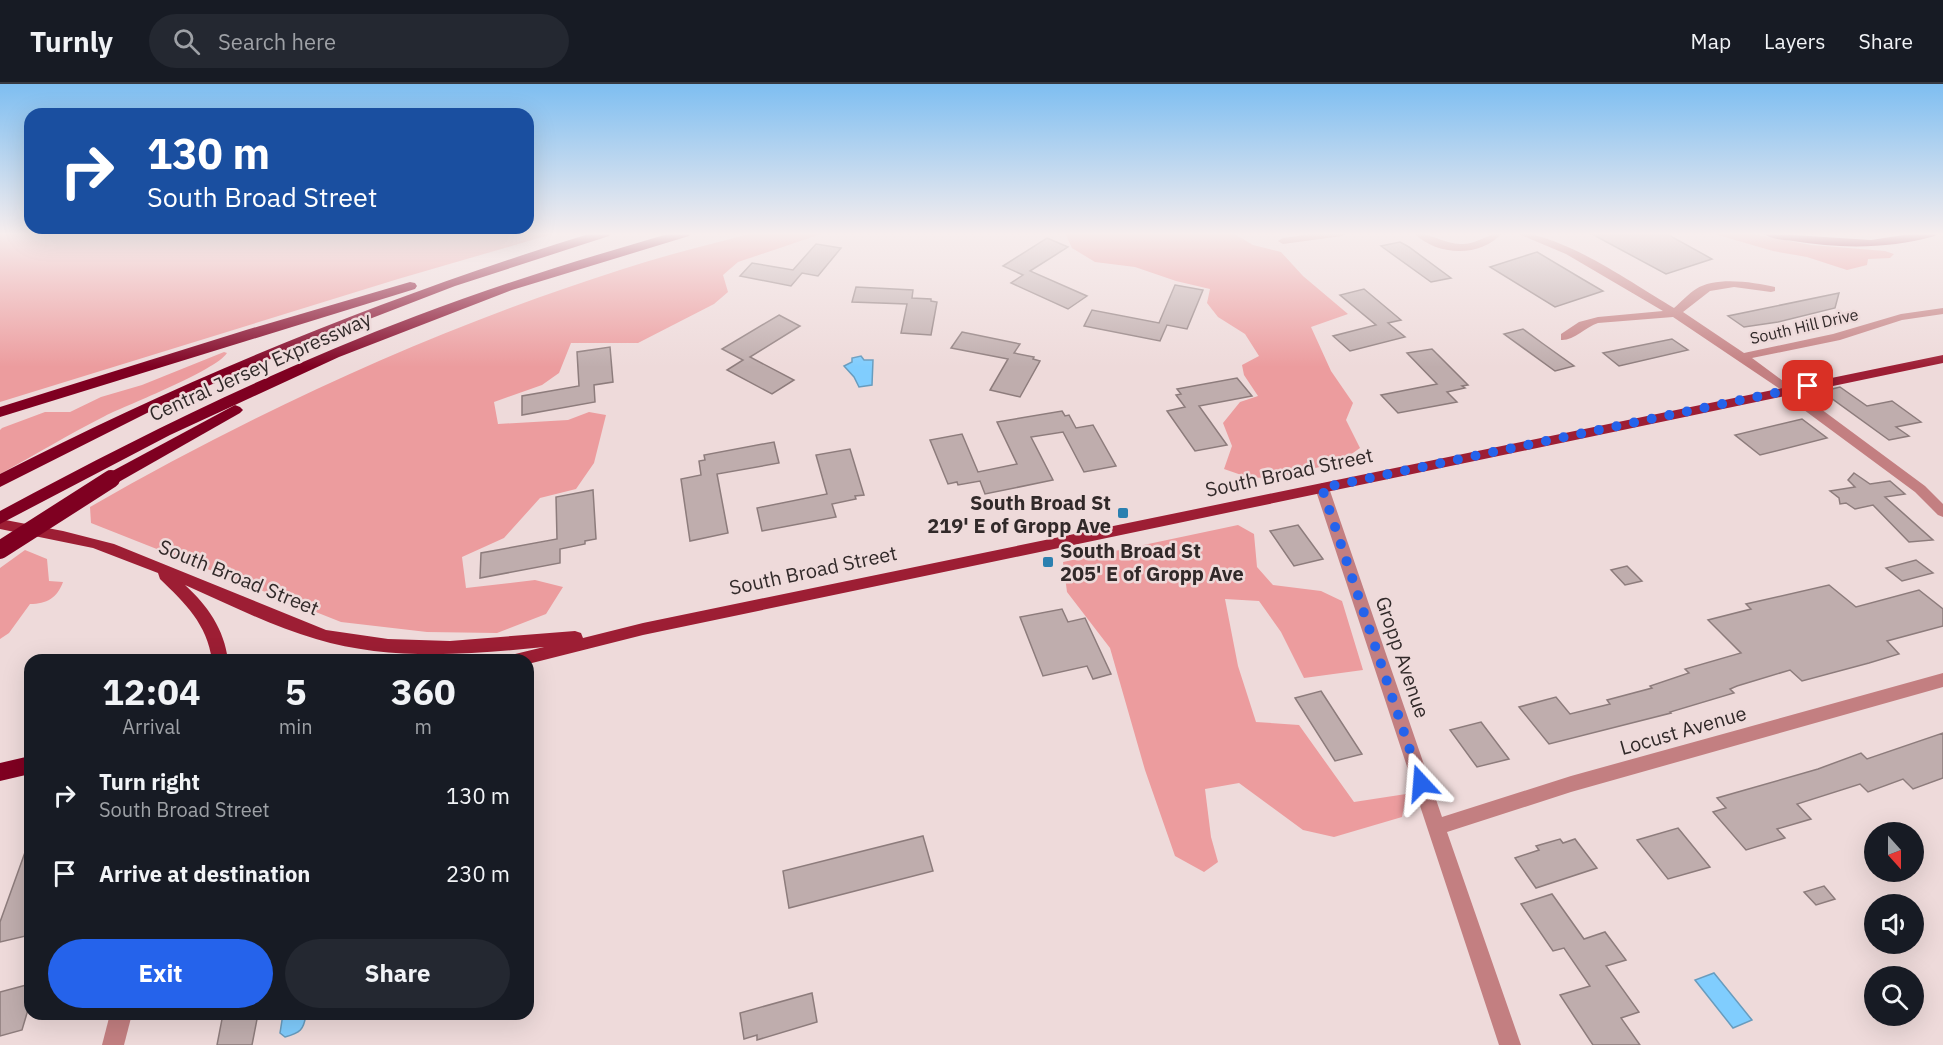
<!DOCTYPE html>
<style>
:root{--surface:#171b24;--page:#242831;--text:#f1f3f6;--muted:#9ea1a6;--line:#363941;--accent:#2563eb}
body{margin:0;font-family:"IBM Plex Sans",sans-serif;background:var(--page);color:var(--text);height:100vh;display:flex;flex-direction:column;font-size:22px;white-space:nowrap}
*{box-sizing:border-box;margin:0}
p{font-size:20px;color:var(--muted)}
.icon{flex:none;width:33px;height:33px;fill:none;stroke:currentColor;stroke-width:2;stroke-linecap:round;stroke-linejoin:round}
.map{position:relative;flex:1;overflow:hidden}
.sheet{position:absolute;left:24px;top:570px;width:510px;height:366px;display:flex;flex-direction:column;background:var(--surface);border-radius:18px;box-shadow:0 6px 24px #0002}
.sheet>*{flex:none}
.guide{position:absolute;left:24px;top:24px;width:510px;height:126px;border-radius:18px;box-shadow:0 6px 24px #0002;background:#1a4fa0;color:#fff;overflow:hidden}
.needle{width:39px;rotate:159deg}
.tools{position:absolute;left:1864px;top:738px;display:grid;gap:12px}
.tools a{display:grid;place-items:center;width:60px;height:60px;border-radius:50%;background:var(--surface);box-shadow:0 6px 24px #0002;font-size:30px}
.pin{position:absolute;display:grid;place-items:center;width:51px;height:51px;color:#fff;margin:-26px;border-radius:12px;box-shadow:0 3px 9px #0006}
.me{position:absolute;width:66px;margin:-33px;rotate:341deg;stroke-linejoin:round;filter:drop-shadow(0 0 4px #0008)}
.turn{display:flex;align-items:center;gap:21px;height:126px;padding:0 24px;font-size:27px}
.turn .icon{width:78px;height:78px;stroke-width:2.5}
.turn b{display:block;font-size:42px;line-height:51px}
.eta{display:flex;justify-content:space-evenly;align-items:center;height:102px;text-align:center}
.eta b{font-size:36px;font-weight:700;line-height:42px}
.button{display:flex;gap:12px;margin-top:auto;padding:12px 24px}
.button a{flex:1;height:69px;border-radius:36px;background:var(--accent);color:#fff;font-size:24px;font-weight:700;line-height:69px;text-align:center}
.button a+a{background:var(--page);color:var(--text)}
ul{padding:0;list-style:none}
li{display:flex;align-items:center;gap:18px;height:78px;padding:0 24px}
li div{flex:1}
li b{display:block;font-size:22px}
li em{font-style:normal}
header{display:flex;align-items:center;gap:36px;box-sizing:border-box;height:84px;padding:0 30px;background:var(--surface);border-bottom:2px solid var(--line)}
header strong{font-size:28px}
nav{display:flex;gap:33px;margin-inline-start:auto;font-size:21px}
.search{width:420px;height:54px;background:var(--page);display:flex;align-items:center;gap:15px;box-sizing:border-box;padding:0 21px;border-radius:33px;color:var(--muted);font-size:22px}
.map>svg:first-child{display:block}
</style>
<header>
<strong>Turnly</strong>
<div class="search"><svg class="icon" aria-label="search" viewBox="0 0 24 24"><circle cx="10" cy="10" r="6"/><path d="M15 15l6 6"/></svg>Search here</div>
<nav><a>Map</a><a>Layers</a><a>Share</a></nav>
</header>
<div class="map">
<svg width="1943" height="961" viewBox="0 0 1943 961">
<rect width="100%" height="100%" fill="#eedada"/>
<g fill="#ec9c9e">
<path d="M0,149H556L398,195L0,318Z"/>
<path d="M754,149H824L738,178L723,191L728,208L714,220L638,259H571L559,289L542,301L494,318L498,340L568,336L589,328L606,331L594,379L576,405L540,414L504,454L462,473L466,504L535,496L563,503L546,530L497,549L427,548L341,538L91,439L90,423C259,326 438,244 623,185C666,171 710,160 754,149Z"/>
<path d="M1065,149H1233L1253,161L1281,168L1303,192L1348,230L1311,243L1331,287L1353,319L1346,336L1360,364L1340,378L1279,393L1250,394L1224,385L1232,362L1223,339L1240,318L1258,312L1244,291L1242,281L1259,272L1245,250L1218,233L1207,219L1210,205L1176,197L1135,183L1095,178L1072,164Z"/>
<path d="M1711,149H1747L1811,161L1885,167L1894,170L1890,174L1868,175L1867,181L1847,186L1807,173L1773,167Z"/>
<path d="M224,268L227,269C215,287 129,320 105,332C69,350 35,371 0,390V346L2,344L45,328H70L101,313L142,301Z"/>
<path d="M1238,441L1254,450L1257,483L1273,501L1321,507L1342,517L1363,586L1304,594L1281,548L1259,517L1225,515L1238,582L1256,638L1299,641L1354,718L1406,710L1402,733L1334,753L1303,746L1239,699L1205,705L1211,753L1218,778L1204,788L1175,772L1145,686L1110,564L1067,508L1063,478Z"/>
<path d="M25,466L47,475L49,497L63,498C57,514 47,520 30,520L9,549L0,555V484Z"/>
</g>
<g fill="#80cdfe" stroke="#689cbe" stroke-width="1.5">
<path d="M861,272L864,276H873L872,301L859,303L854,293L844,282L852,278V274Z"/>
<path d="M1714,889L1752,936L1733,944L1695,896Z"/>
<path d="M283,930H306C304,946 300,949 285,953L280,949Z"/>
</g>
<g fill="#bfadad" stroke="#8d7c7c" stroke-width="1.5">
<path d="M1590,149H1665L1712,175L1666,190Z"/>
<path d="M1047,154L1068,163L1030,187L1087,212L1068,225L1011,199L1023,191L1003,182Z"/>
<path d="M1400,158L1409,163L1451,194L1431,198L1381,162Z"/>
<path d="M816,160L841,164L818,192L802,189L791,202L740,192L752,179L793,186Z"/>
<path d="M1537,168L1584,196L1603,207L1555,223L1490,183Z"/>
<path d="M1175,201L1203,206L1187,245L1167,241L1160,257L1084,242L1092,226L1159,239Z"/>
<path d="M856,203L913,206L912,214L931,215V217L937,218L931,251L901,249L907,220L852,218Z"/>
<path d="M1364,205L1401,236L1388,239L1405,253L1350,267L1333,252L1376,241L1340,211Z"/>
<path d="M1839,209L1835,224L1778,238L1744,243L1728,232Z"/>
<path d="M779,231L800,242L750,273L794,296L772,310L727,286L743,276L722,265Z"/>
<path d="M1523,245L1542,259L1574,282L1555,287L1504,250Z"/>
<path d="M962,248L1020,260L1014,269L1034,273L1033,275L1040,277L1020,313L990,306L1008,275L951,264Z"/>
<path d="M1672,255L1688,266L1619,282L1603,269Z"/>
<path d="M610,263L613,298L594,301L595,318L522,331V312L579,302L577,268Z"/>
<path d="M1432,265L1468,301L1462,302L1465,304L1447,308L1457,318L1398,329L1381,311L1437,300L1407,269Z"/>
<path d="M1237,294L1252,312L1199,322L1227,361L1195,367L1167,327L1185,323L1176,311L1181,310L1177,305Z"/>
<path d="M1840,303L1867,322L1892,317L1921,338L1896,343L1909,352L1889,356L1827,311L1832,305Z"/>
<path d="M1062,327L1065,332L1069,331L1076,344L1093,341L1116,382L1084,388L1063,348L1031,353L1053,396L985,410L980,397L958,401L957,398L948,400L930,356L962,350L978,388L1017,380L997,338Z"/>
<path d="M1802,335L1827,354L1760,371L1735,351Z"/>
<path d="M774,358L779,379L717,390L728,449L690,457L681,395L701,391L699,377L705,376L704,371Z"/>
<path d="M850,365L864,411L855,412L856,415L832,420L836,433L762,447L757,424L827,410L816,371Z"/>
<path d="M1854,389L1870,400L1890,397L1905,410L1885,413L1933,456L1909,458L1873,421L1855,425L1846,419L1840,420L1839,414L1830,407L1855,403L1848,396Z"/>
<path d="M593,406L596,455L585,457V460L560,465V479L480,494L481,469L557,455L556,413Z"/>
<path d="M1298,441L1323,475L1294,482L1270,447Z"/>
<path d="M1916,476L1933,489L1902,497L1886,484Z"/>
<path d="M1627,482L1642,497L1625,501L1611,486Z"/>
<path d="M1829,501L1856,523L1919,506L1943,525V542L1887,557L1899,570L1869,579L1802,597L1790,586L1737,602L1730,605L1734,609L1670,628L1671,629L1549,660L1519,623L1556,613L1570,630L1610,620L1607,616L1652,604L1650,602L1689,589L1685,585L1741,569L1708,536L1751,525L1746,520Z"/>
<path d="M1062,525L1068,538L1085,534L1111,590L1093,595L1087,582L1043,592L1020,533Z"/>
<path d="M1321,607L1362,670L1335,677L1295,614Z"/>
<path d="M1481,638L1509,675L1477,683L1450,646Z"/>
<path d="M1943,649V694L1913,705L1903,695L1868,708L1860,700L1797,720L1811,735L1777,745L1785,754L1746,766L1713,728L1726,724L1717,714L1818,685L1861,669L1867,675Z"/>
<path d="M1678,744L1710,783L1668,795L1637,756Z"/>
<path d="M923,752L933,787L789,824L783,787Z"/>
<path d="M1560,755L1563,759L1575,755L1597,784L1536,804L1515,774L1539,766L1536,762Z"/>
<path d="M28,760H30V851L0,858V838Z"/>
<path d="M1824,802L1835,815L1816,821L1804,808Z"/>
<path d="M1552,810L1584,855L1605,848L1626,876L1606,882L1639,928L1621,934L1640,961H1593L1560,911L1590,902L1564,864L1553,867L1521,820Z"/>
<path d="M30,900V919L22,946L0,952V908Z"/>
<path d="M812,909L817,938L757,956V951L744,955L740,929Z"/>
<path d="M223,930H258L252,961H217Z"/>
</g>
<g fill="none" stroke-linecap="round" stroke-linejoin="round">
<g fill="#c37f81" fill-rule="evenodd">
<path d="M1319,149H1347L1342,152L1283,160L1278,157L1283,154Z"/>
<path d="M1414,149C1431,149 1444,160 1461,160C1477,161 1487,149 1502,149C1481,174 1436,172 1414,149Z"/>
<path d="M1516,149C1562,149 1633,200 1674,224C1681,218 1688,210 1696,205C1715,192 1754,198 1775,203V207L1771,208L1734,203L1710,207L1683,228L1744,269L1833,250L1901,230L1943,224V230L1902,236L1840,256L1752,274L1925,402L1943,420V433L1938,431L1915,408L1800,323L1786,309L1673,233L1598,239C1586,243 1573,257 1561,256V250L1579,238L1598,233L1663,227L1566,170Z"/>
<path d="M1322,399L1329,404L1442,733L1571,692L1943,589V603L1571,708L1447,748L1521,961H1499L1315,404Z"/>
<path d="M110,930H132L124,961H102Z"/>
</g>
<path fill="#9d1e34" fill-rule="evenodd" d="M1943,271V279L643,551L528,580V576H509L511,571L544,563C469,571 389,577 316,555C271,542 228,520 185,501C208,522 224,545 228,576H212C207,540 185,519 160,495L158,489L93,464L0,445V435L63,447L114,460L326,546L388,555L450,557L575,547L581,549L583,554L643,539Z"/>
<g fill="#7f0021" fill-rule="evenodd">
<path d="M592,149H611L609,152L455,202L302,261L151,327L0,403V390C191,292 387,212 592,149Z"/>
<path d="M671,149H691L689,152L512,206L339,273L170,351L0,440V427C135,354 273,286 416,232C500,200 585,174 671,149Z"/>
<path d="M1763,149L1871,156L1917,149H1937L1935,152C1888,165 1842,165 1793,157C1784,156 1769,155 1763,149Z"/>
<path d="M410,198L415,199L417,202L415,205L0,333V323L246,246Z"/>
<path d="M235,321L240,323L243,326L240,329L117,399H105L103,395L105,391Z"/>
<path d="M30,672V690L0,697V679Z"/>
</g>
<path stroke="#7f0021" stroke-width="18" d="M0,466L111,395"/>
</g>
<linearGradient id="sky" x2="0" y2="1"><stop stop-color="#7ebef1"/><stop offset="0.53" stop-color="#f7eeee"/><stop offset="1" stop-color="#f7eeee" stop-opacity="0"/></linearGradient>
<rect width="1943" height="283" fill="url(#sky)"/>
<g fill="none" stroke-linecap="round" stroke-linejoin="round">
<path stroke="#2563eb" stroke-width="10" stroke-dasharray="0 18" d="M1421,699L1322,404L1808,302"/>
</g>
<g fill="#2b80b0" stroke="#eedada" stroke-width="2">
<rect x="1117" y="423" width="12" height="12" rx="3"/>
<rect x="1042" y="472" width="12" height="12" rx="3"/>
</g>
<g text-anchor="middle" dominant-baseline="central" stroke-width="5" stroke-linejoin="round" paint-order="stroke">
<g font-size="16" fill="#312929" stroke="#eedada">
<text transform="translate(1804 242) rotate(-13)">South Hill Drive</text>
</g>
<g font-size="20" fill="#312929" stroke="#eedada">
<text transform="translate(260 282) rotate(-24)">Central Jersey Expressway</text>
<text transform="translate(1289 388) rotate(-12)">South Broad Street</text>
<text transform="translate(813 486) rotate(-12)">South Broad Street</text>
<text transform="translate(239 493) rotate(22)">South Broad Street</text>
<text transform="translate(1403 573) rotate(71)">Gropp Avenue</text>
<text transform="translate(1683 646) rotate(-16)">Locust Avenue</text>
</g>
<g font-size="20" font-weight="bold" fill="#312929" stroke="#eedada" text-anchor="end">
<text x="1111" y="418">South Broad St<tspan x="1111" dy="23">219' E of Gropp Ave</tspan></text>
<text x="1060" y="466" text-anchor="start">South Broad St<tspan x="1060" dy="23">205' E of Gropp Ave</tspan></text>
</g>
</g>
</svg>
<div class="tools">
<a><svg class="needle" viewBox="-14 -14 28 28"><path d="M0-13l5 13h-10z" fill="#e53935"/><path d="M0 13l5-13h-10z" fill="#9ea1a6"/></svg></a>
<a><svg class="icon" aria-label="sound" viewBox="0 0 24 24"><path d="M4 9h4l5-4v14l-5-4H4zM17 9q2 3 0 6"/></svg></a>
<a><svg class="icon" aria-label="search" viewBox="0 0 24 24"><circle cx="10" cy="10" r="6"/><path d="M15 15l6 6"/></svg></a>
</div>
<div class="pin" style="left:1808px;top:302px;background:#d93025"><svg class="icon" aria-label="arrive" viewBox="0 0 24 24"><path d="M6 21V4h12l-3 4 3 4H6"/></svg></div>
<svg class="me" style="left:1421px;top:699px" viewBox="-20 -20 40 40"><path d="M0-17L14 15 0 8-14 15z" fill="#2563eb" stroke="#fff" stroke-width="4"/></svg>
<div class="guide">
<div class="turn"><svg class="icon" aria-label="right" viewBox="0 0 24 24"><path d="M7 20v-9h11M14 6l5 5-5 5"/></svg><div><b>130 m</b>South Broad Street</div></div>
</div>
<section class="sheet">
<div class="eta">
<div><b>12:04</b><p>Arrival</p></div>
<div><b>5</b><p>min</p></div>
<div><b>360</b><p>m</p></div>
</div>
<ul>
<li><svg class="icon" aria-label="right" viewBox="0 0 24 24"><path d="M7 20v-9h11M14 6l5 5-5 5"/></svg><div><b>Turn right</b><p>South Broad Street</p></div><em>130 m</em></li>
<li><svg class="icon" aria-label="arrive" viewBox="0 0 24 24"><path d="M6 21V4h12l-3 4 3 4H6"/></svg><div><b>Arrive at destination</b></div><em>230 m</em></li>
</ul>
<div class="button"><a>Exit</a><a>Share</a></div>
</section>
</div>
